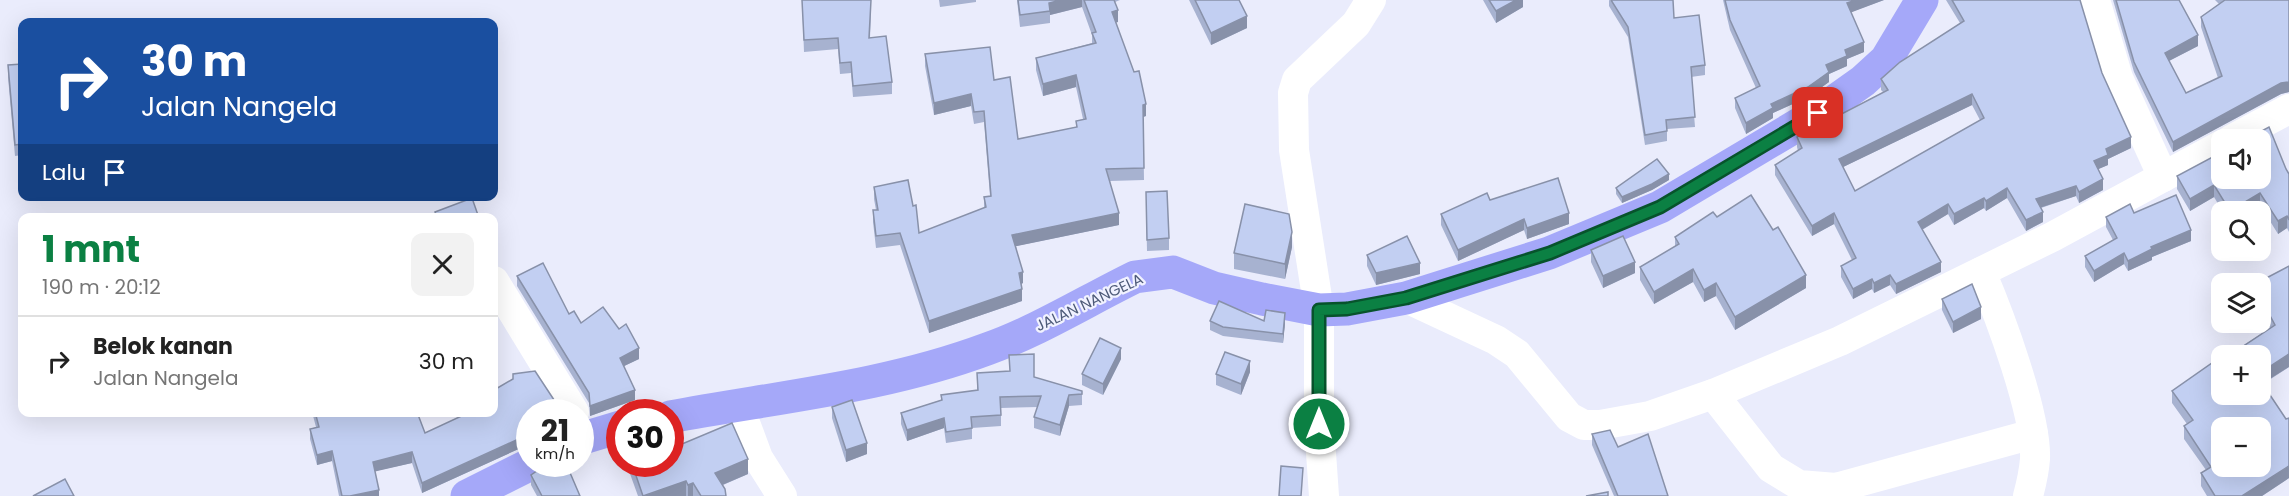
<!DOCTYPE html>
<html lang="id">
<meta charset="utf-8">
<style>
:root{--surface:#fff;--page:#f2f2f2;--text:#222;--muted:#767676;--line:#e0e0e0;--accent:#0b8043}
body{margin:0;font-family:Poppins,sans-serif;background:var(--page);color:var(--text);height:100vh;display:flex;flex-direction:column;font-size:22px;white-space:nowrap}
*{box-sizing:border-box;margin:0}
p{font-size:20px;color:var(--muted)}
.icon{flex:none;width:33px;height:33px;fill:none;stroke:currentColor;stroke-width:2;stroke-linecap:round;stroke-linejoin:round}
.map{position:relative;flex:1;overflow:hidden}
.sheet{position:absolute;left:18px;top:213px;width:480px;height:204px;display:flex;flex-direction:column;background:var(--surface);border-radius:12px;box-shadow:0 6px 24px #0002}
.sheet>*{flex:none}
.hud{position:absolute;left:18px;top:18px;width:480px;height:183px;border-radius:12px;box-shadow:0 6px 24px #0002;background:#1a4fa0;color:#fff;overflow:hidden}
.buttons{position:absolute;left:2211px;top:129px;display:grid;gap:12px}
.buttons a{display:grid;place-items:center;width:60px;height:60px;border-radius:12px;background:var(--surface);box-shadow:0 6px 24px #0002;font-size:30px}
.speed{position:absolute;left:516px;top:399px;display:flex;gap:12px;font-size:30px;font-weight:700;text-align:center}
.speed>*{display:grid;place-content:center;width:78px;height:78px;border-radius:50%;background:var(--surface);box-shadow:0 6px 24px #0002;line-height:1}
.speed small{font-size:15px;font-weight:400}
.speed .limit{border:9px solid #d22;background:#fff;color:#111}
.pin{position:absolute;display:grid;place-items:center;width:51px;height:51px;color:#fff;margin:-26px;border-radius:12px;box-shadow:0 3px 9px #0006}
.me{position:absolute;width:66px;margin:-33px;rotate:0deg;stroke-linejoin:round;filter:drop-shadow(0 0 4px #0008)}
.turn{display:flex;align-items:center;gap:21px;height:126px;padding:0 24px;font-size:27px}
.turn .icon{width:78px;height:78px;stroke-width:2.5}
.turn b{display:block;font-size:42px;line-height:51px}
.then{display:flex;align-items:center;height:57px;padding:0 24px;background:#0003;gap:12px;font-size:22px}
.round{display:grid;place-items:center;flex:none;width:63px;height:63px;border-radius:12px;background:var(--page)}
.overview{display:flex;align-items:center;justify-content:space-between;height:102px;padding:0 24px}
h1{font-size:36px;font-weight:700;line-height:45px;color:var(--accent)}
ul{padding:0;list-style:none}
li{display:flex;align-items:center;gap:18px;height:90px;padding:0 24px;border-top:2px solid var(--line)}
li div{flex:1}
li b{display:block;font-size:22px}
li em{font-style:normal}
.map>svg:first-child{display:block}
</style>
<div class="map">
<svg width="2289" height="496" viewBox="0 0 2289 496">
<rect width="100%" height="100%" fill="#eaecfc"/>
<g fill="none" stroke-linecap="round" stroke-linejoin="round">
<g stroke="#fff" stroke-width="30">
<path d="M2095,0L2118,78L2163,177"/>
<path d="M2231,140L2289,109"/>
<path d="M1981,272C1999,314 2037,415 2035,459C2034,471 2031,485 2028,496"/>
<path d="M494,281L574,412"/>
<path d="M1406,298L1496,340L1517,354L1569,417L1584,425H1600L1650,416L1713,394L1840,341L2052,237L2222,145"/>
<path d="M1713,394L1771,468L1799,485L1836,488L2033,434"/>
<path d="M738,404L758,458L782,496"/>
<path d="M1324,496L1319,424V310L1294,150L1293,93L1297,80L1356,24L1371,0"/>
</g>
<g stroke="#a5a8f9" stroke-width="33">
<path d="M670,417C777,397 885,387 987,349C1038,331 1086,301 1135,277L1173,272L1214,288L1262,299L1319,310L1347,309L1406,298L1549,253L1660,207L1818,113L1863,81L1886,60L1922,0"/>
<path d="M580,439L620,427"/>
<path d="M467,496L531,464"/>
</g>
</g>
<g fill="#a7b2d0" fill-rule="evenodd">
<path d="M802,0L871,11L870,38L892,82V94L853,97L851,73L840,74L838,49L804,52Z"/>
<path d="M939,0H976V2L940,7Z"/>
<path d="M1017,0H1120L1115,2L1118,22H1116L1146,116L1143,117L1144,180L1110,181L1119,225L1016,246L1023,283L1021,284L1022,301L929,333L900,245L876,248L873,222V210H876L874,199V187L919,233L984,208V197L990,196L984,122L974,124L971,106L934,115L925,66V54L994,80L1018,139L1076,127V121L1083,119L1076,87L1043,96L1036,70V58L1092,43V35L1082,7L1050,15V23L1020,27Z"/>
<path d="M1189,0H1239L1247,28L1211,45Z"/>
<path d="M1483,0H1523V7L1496,23Z"/>
<path d="M1609,0L1674,18L1705,65V75L1691,77L1695,127L1667,129V141L1645,145L1628,37L1609,6Z"/>
<path d="M1723,0H1884L1851,12L1864,52L1847,59V66L1829,74V82L1808,97L1773,113V118L1746,134L1735,108V98L1756,88L1730,30Z"/>
<path d="M1946,0H2080L2102,73L2131,148L2108,159V165L2098,169L2103,190L2079,203L2076,196L2041,208L2043,222L2026,231L2007,198L1986,211L1984,208L1954,225L1948,214L1922,230L1941,272L1896,294L1890,285L1874,293L1872,289L1853,299L1841,277V266L1852,260L1834,224L1812,236L1775,175V165L1798,151L1797,147V137L1883,92L1881,90V79L1960,23ZM1972,105L1980,120L1855,191L1843,167Z"/>
<path d="M2113,0H2179L2198,46L2169,61L2186,93L2218,78L2201,27V17L2219,4L2215,0H2289V92L2281,94L2173,152L2134,72Z"/>
<path d="M22,64V155L15,156L8,77V65Z"/>
<path d="M2286,169L2289,174V232L2287,228L2278,234L2260,205L2249,212H2223L2214,197L2190,211L2177,189V176Z"/>
<path d="M1669,180L1652,190L1622,203L1616,194V188Z"/>
<path d="M1490,200L1569,224L1527,239L1524,230L1458,261L1441,225V214Z"/>
<path d="M1146,203L1169,238V250L1147,251Z"/>
<path d="M2134,213L2191,241L2152,257V260L2128,271L2124,264L2094,282L2085,267V256L2113,240L2106,227V217Z"/>
<path d="M1717,217L1806,288L1735,330L1716,296L1704,302L1693,282L1654,304L1640,280V267L1675,247V237Z"/>
<path d="M1292,247L1285,279L1234,269V253Z"/>
<path d="M1591,250L1635,273L1603,288L1591,262Z"/>
<path d="M1367,255L1420,274L1376,285L1367,266Z"/>
<path d="M2289,266V367L2263,384L2289,478L2262,496H2207L2201,486V473L2206,470L2184,439V426L2187,424L2172,403V391L2270,328L2260,310V284Z"/>
<path d="M517,276L581,323L639,359L624,366L635,400L590,416L589,403L517,286Z"/>
<path d="M1942,299L1981,319L1953,333L1942,310Z"/>
<path d="M1210,321H1264L1285,323L1283,343L1223,336L1210,330Z"/>
<path d="M1121,359L1103,395L1082,385V374Z"/>
<path d="M1250,372L1241,395L1216,385V374Z"/>
<path d="M977,373L1034,377L1082,391V405L1069,406L1060,436L1034,428V417L1038,407L1001,408V426L972,428V439L946,443L944,428L907,441L901,424V413L941,400V395L977,390Z"/>
<path d="M513,374L530,412L523,447L422,493L412,463L375,471L379,496H339L332,461L317,465L310,439V429L316,427L312,412H417L425,433L494,412L513,380Z"/>
<path d="M832,407L867,454L846,462L832,418Z"/>
<path d="M1592,434L1668,496H1614L1592,445Z"/>
<path d="M629,464H670L748,474L723,485L726,496H638L629,471Z"/>
<path d="M546,465L580,496H537L531,485V475Z"/>
</g>
<g fill="#8891a9">
<path d="M1061,0H1082V7L1050,15L1049,3Z"/>
<path d="M1516,0H1523V7L1496,23V11Z"/>
<path d="M1856,0H1884L1847,14V3Z"/>
<path d="M1118,10V22L1112,24V12Z"/>
<path d="M1247,16V28L1211,45V33Z"/>
<path d="M2198,35V46L2165,63V53Z"/>
<path d="M1864,42V52L1847,59V66L1829,74V82L1808,97L1773,113V118L1746,134V123L1771,104L1826,65L1845,50Z"/>
<path d="M1076,75V87L1043,96V84Z"/>
<path d="M2289,82V92L2281,94L2173,152V142L2281,83Z"/>
<path d="M971,94V106L934,115V103Z"/>
<path d="M1972,94V105L1839,169V159Z"/>
<path d="M1146,104V116L1143,117V105Z"/>
<path d="M2131,137V148L2108,159V165L2094,171V161L2106,149Z"/>
<path d="M1669,174V180L1652,190L1622,203V197Z"/>
<path d="M2103,179V190L2079,203V192Z"/>
<path d="M2214,185V197L2190,211V199Z"/>
<path d="M2076,186V196L2036,209V199Z"/>
<path d="M2007,188V198L1986,211V201Z"/>
<path d="M2260,193V205L2249,212H2230Z"/>
<path d="M1984,198V208L1954,225V214Z"/>
<path d="M1948,204V214L1918,232V222Z"/>
<path d="M2043,212V222L2026,231V220Z"/>
<path d="M1119,213V225L1012,247V235Z"/>
<path d="M1569,213V224L1527,239V228Z"/>
<path d="M1834,213V224L1812,236V226Z"/>
<path d="M2287,216V228L2278,234V221Z"/>
<path d="M1524,219V230L1458,261V250Z"/>
<path d="M2191,230V241L2152,257V260L2128,271V261L2151,247Z"/>
<path d="M1292,232V247L1285,279V264Z"/>
<path d="M2124,253V264L2094,282V271Z"/>
<path d="M1635,262V273L1603,288V276Z"/>
<path d="M1941,262V272L1896,294V284Z"/>
<path d="M1420,263V274L1376,285V273Z"/>
<path d="M1693,269V282L1654,304V292Z"/>
<path d="M1023,272V283L1019,285V273Z"/>
<path d="M1806,275V288L1735,330V317Z"/>
<path d="M1890,275V285L1874,293V283Z"/>
<path d="M1872,279V289L1853,299V289Z"/>
<path d="M1716,283V296L1704,302V290Z"/>
<path d="M1022,289V301L929,333V321Z"/>
<path d="M1981,307V319L1953,333V322Z"/>
<path d="M1285,313V323L1283,343V334Z"/>
<path d="M639,348V359L620,368V358Z"/>
<path d="M1121,348V359L1103,395V384Z"/>
<path d="M2289,354V367L2260,385V373Z"/>
<path d="M1250,361V372L1241,395V384Z"/>
<path d="M635,390V400L590,416V406Z"/>
<path d="M1069,395V406L1060,436V425Z"/>
<path d="M944,418V428L907,441V430Z"/>
<path d="M530,436V446L523,447L422,493V483L523,437Z"/>
<path d="M867,443V454L846,462V450Z"/>
<path d="M332,451V461L317,465V455Z"/>
<path d="M412,452V463L373,472V462Z"/>
<path d="M748,459V474L715,488V473Z"/>
<path d="M2289,466V478L2262,496H2242Z"/>
<path d="M686,481V496H644Z"/>
<path d="M693,483V496H688V485Z"/>
<path d="M379,490V496H350Z"/>
</g>
<g fill="#c2cff2" stroke="#8891a9" stroke-width="1.5" fill-rule="evenodd">
<path d="M802,0H871L869,38L886,36L892,82L853,86L851,62L840,63L838,38L804,40Z"/>
<path d="M1018,0H1061L1049,3L1050,11L1020,15Z"/>
<path d="M1084,0H1114L1118,10L1112,12L1134,72L1139,71L1146,104L1143,105L1144,168L1106,169L1119,213L1012,235L1023,272L1019,273L1022,289L929,321L900,233L876,236L873,210H878L874,187L908,180L913,206L916,205L919,233L986,207L984,197L991,196L984,111L974,112L971,94L934,103L925,54L990,47L994,80L1010,77L1018,139L1077,127L1076,121L1086,119L1076,75L1043,84L1036,58L1096,43L1092,33L1096,32Z"/>
<path d="M1195,0H1239L1247,16L1211,33Z"/>
<path d="M1489,0H1516L1496,11Z"/>
<path d="M1611,0H1673L1674,18L1699,15L1705,65L1691,67L1695,117L1666,120L1667,131L1645,135L1628,27Z"/>
<path d="M1725,0H1856L1847,3L1864,42L1845,50L1847,56L1826,65L1829,72L1808,87L1771,104L1773,108L1746,123L1735,98L1760,86L1730,20Z"/>
<path d="M1952,0H2080L2102,73L2131,137L2106,149L2108,155L2094,161L2103,179L2079,192L2076,186L2036,199L2043,212L2026,220L2007,188L1986,201L1984,198L1954,214L1948,204L1918,222L1941,262L1896,284L1890,275L1874,283L1872,279L1853,289L1841,266L1856,258L1834,213L1812,226L1775,165L1802,148L1797,137L1888,90L1881,79L1900,62L1964,21ZM1972,94L1984,118L1855,191L1839,159Z"/>
<path d="M2116,0H2179L2198,35L2165,53L2186,93L2222,76L2201,17L2225,0H2289V82L2281,83L2173,142L2134,62Z"/>
<path d="M22,64V144L15,145L8,65Z"/>
<path d="M2269,127L2286,169L2289,174V220L2287,216L2278,221L2260,193L2230,211L2214,185L2190,199L2177,176L2222,152V178H2260V140H2245Z"/>
<path d="M1657,159L1669,174L1652,184L1622,197L1616,188Z"/>
<path d="M1558,178L1569,213L1527,228L1524,219L1458,250L1441,214L1487,193L1490,200Z"/>
<path d="M1167,191L1169,238L1147,240L1146,192Z"/>
<path d="M1751,195L1773,230L1778,227L1806,275L1735,317L1716,283L1704,290L1693,269L1654,292L1640,267L1679,244L1675,237L1713,212L1717,217Z"/>
<path d="M2176,195L2191,230L2151,247L2152,249L2128,261L2124,253L2094,271L2085,256L2117,238L2106,217L2130,204L2134,213Z"/>
<path d="M472,198L479,218H437L435,212Z"/>
<path d="M1245,204L1289,214L1292,232L1285,264L1234,253Z"/>
<path d="M1407,236L1420,263L1376,273L1367,255Z"/>
<path d="M1623,236L1635,262L1603,276L1591,250Z"/>
<path d="M543,263L569,314L574,311L581,323L603,307L619,329L626,324L639,348L620,358L635,390L590,406L589,393L517,276Z"/>
<path d="M2289,266V354L2260,373V356H2222L2233,347L2236,351L2275,325L2260,297V284H2255Z"/>
<path d="M1972,284L1981,307L1953,322L1942,299Z"/>
<path d="M1219,301L1264,321L1266,310L1285,313L1283,334L1223,327L1210,321Z"/>
<path d="M1100,338L1121,348L1103,384L1082,374Z"/>
<path d="M1225,352L1250,361L1241,384L1216,374Z"/>
<path d="M1034,354V377L1082,391V394L1069,395L1060,425L1034,417L1041,396L1000,397L1001,415L971,417L972,428L946,432L944,418L907,430L901,413L942,400L941,395L978,390L977,373L1010,371L1009,355Z"/>
<path d="M2222,356V394H2260V380L2286,419L2289,418V466L2242,496H2215L2201,473L2211,467L2184,426L2193,420L2172,391ZM2222,428H2260V466H2222Z"/>
<path d="M535,371L562,412H530V436L523,437L422,483L412,452L373,462L379,490L350,496H342L332,451L317,455L310,429L319,427L315,412H417L425,433L470,412H494V390L513,379V374Z"/>
<path d="M852,400L867,443L846,450L832,407Z"/>
<path d="M732,423L748,459L715,473L725,489L726,496H701L693,483L688,485L686,481L643,496L632,464H670V449Z"/>
<path d="M1610,430L1618,447L1648,434L1668,496H1618L1592,434Z"/>
<path d="M547,464H566L571,475L580,496H542L531,475Z"/>
<path d="M1281,466L1303,468L1301,496H1279Z"/>
<path d="M65,479L74,496H33Z"/>
<path d="M1608,492V496H1586Z"/>
</g>
<g fill="none" stroke-linecap="round" stroke-linejoin="round">
<g stroke="#07532c" stroke-width="15">
<path id="route" d="M1319,424V310L1347,309L1406,298L1550,253L1660,207L1818,113"/>
</g>
<use href="#route" stroke="#0b8043" stroke-width="10"/>
</g>
<g text-anchor="middle" dominant-baseline="central" stroke-width="4.5" stroke-linejoin="round" paint-order="stroke">
<g font-size="15" fill="#4d5a78" stroke="#f1f2ff">
<text transform="translate(1089 302) rotate(-25)">JALAN NANGELA</text>
</g>
</g>
</svg>
<div class="buttons">
<a><svg class="icon" aria-label="sound" viewBox="0 0 24 24"><path d="M4 9h4l5-4v14l-5-4H4zM17 9q2 3 0 6"/></svg></a>
<a><svg class="icon" aria-label="search" viewBox="0 0 24 24"><circle cx="10" cy="10" r="6"/><path d="M15 15l6 6"/></svg></a>
<a><svg class="icon" aria-label="layers" viewBox="0 0 24 24"><path d="M12 4l9 5-9 5-9-5zM3 14l9 5 9-5"/></svg></a>
<a>+</a>
<a>−</a>
</div>
<div class="speed"><div>21<small>km/h</small></div><div class="limit">30</div></div>
<div class="pin" style="left:1818px;top:113px;background:#d93025"><svg class="icon" aria-label="arrive" viewBox="0 0 24 24"><path d="M6 21V4h12l-3 4 3 4H6"/></svg></div>
<svg class="me" style="left:1319px;top:424px" viewBox="-20 -20 40 40"><circle r="17" fill="#0b8043" stroke="#fff" stroke-width="3"/><path d="M0-11L8 9 0 5-8 9z" fill="#fff"/></svg>
<div class="hud">
<div class="turn"><svg class="icon" aria-label="right" viewBox="0 0 24 24"><path d="M7 20v-9h11M14 6l5 5-5 5"/></svg><div><b>30 m</b>Jalan Nangela</div></div>
<div class="then">Lalu<svg class="icon" aria-label="arrive" viewBox="0 0 24 24"><path d="M6 21V4h12l-3 4 3 4H6"/></svg></div>
</div>
<section class="sheet">
<div class="overview"><div><h1>1 mnt</h1><p>190 m · 20:12</p></div><a class="round"><svg class="icon" aria-label="close" viewBox="0 0 24 24"><path d="M6 6l12 12M18 6L6 18"/></svg></a></div>
<ul>
<li><svg class="icon" aria-label="right" viewBox="0 0 24 24"><path d="M7 20v-9h11M14 6l5 5-5 5"/></svg><div><b>Belok kanan</b><p>Jalan Nangela</p></div><em>30 m</em></li>
</ul>
</section>
</div>
